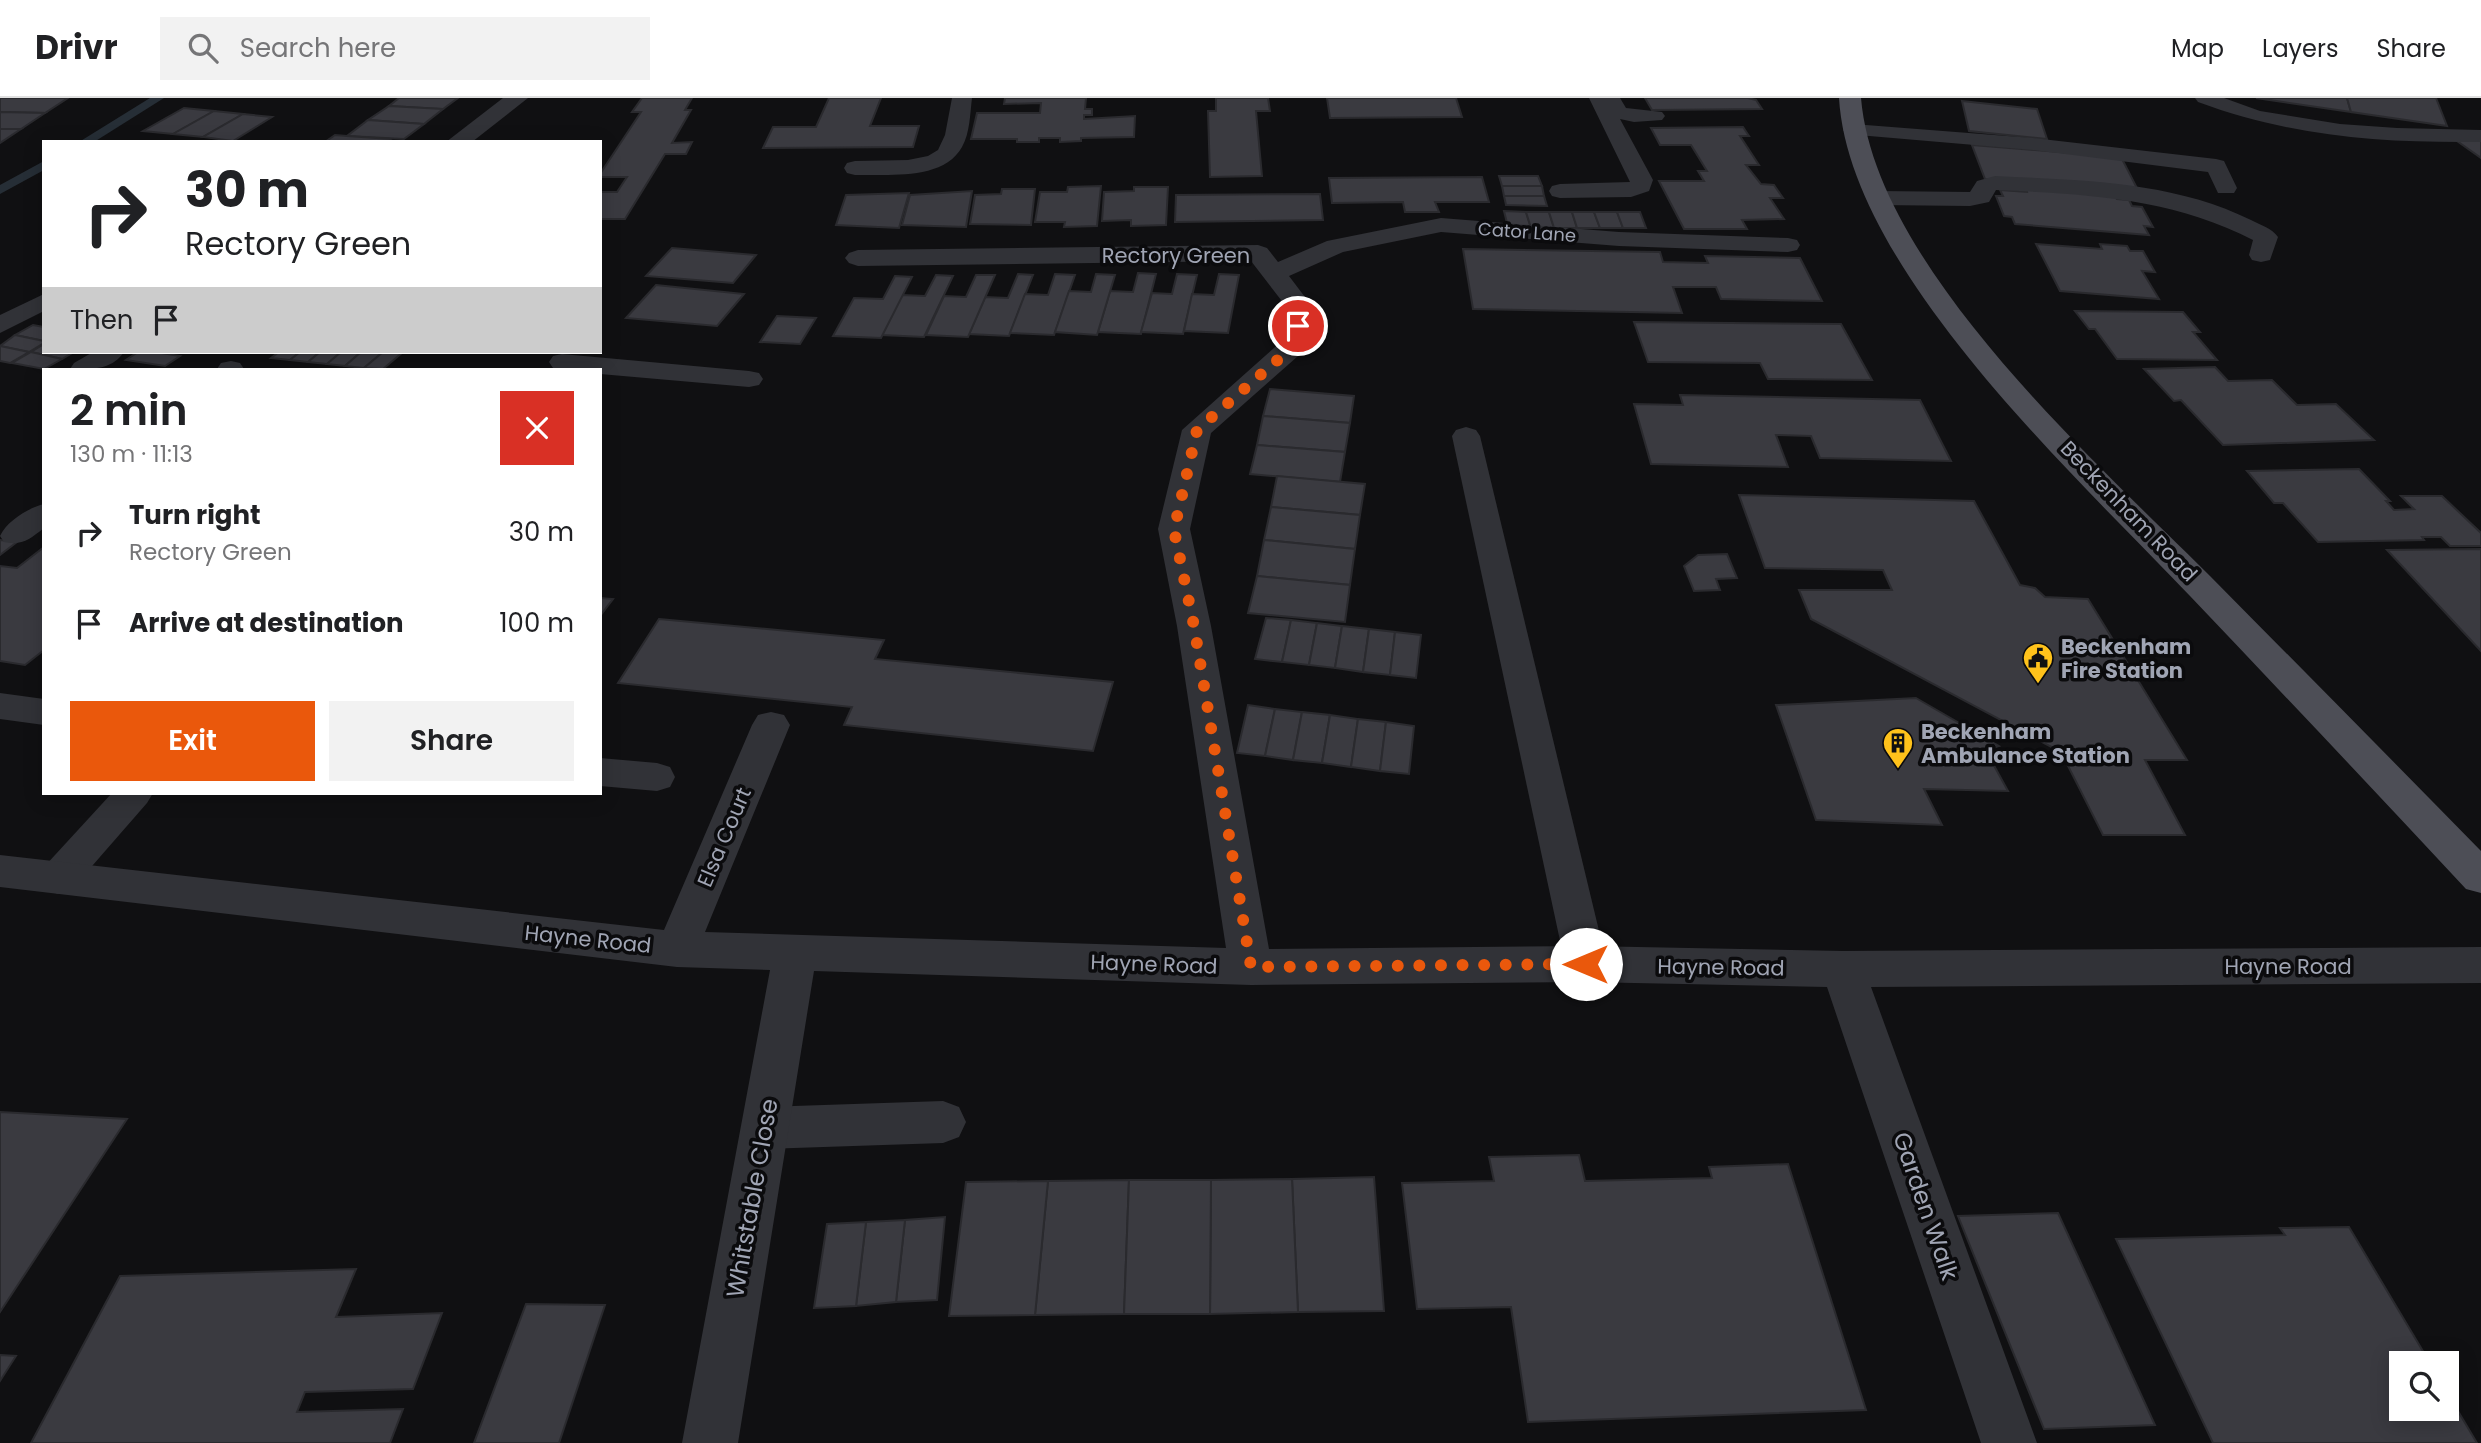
<!DOCTYPE html>
<meta charset="utf-8">
<style>
:root{--surface:#fff;--page:#f2f2f2;--text:#202124;--muted:#757577;--line:#e0e0e0;--accent:#ea580c}
body{margin:0;font-family:Poppins,sans-serif;background:var(--page);color:var(--text);height:100vh;display:flex;flex-direction:column;font-size:26px;white-space:nowrap}
*{box-sizing:border-box;margin:0}
p{font-size:23px;color:var(--muted)}
.icon{flex:none;width:38px;height:38px;fill:none;stroke:currentColor;stroke-width:2;stroke-linecap:round;stroke-linejoin:round}
.map{position:relative;flex:1;overflow:hidden}
.side{position:absolute;left:42px;top:270px;width:560px;height:427px;display:flex;flex-direction:column;background:var(--surface);border-radius:0px;box-shadow:0 4px 18px #0003}
.side>*{flex:none}
.guide{position:absolute;left:42px;top:42px;width:560px;height:214px;border-radius:0px;box-shadow:0 4px 18px #0003;background:#fff;color:var(--text);overflow:hidden}
.buttons{position:absolute;left:2389px;top:1253px;display:grid;gap:14px}
.buttons a{display:grid;place-items:center;width:70px;height:70px;border-radius:0px;background:var(--surface);box-shadow:0 4px 18px #0003;font-size:35px}
.pin{position:absolute;display:grid;place-items:center;width:60px;height:60px;color:#fff;margin:-30px;border:4px solid #fff;border-radius:50%;box-shadow:0 2px 7px #0007}
.me{position:absolute;width:77px;margin:-38px;rotate:270deg;stroke-linejoin:round;filter:drop-shadow(0 0 5px #0008)}
.turn{display:flex;align-items:center;gap:24px;height:147px;padding:0 28px;font-size:32px}
.turn .icon{width:91px;height:91px;stroke-width:2.5}
.turn b{display:block;font-size:49px;line-height:60px}
.then{display:flex;align-items:center;height:66px;padding:0 28px;background:#0003;gap:14px;font-size:26px}
.round{display:grid;place-items:center;flex:none;width:74px;height:74px;border-radius:0px;background:var(--page)}
.head{display:flex;align-items:center;justify-content:space-between;height:119px;padding:0 28px}
h1{font-size:42px;font-weight:600;line-height:52px}
.cta{display:flex;gap:14px;margin-top:auto;padding:14px 28px}
.cta a{flex:1;height:80px;border-radius:0px;background:var(--accent);color:#fff;font-size:28px;font-weight:600;line-height:80px;text-align:center}
.cta a+a{background:var(--page);color:var(--text)}
ul{padding:0;list-style:none}
li{display:flex;align-items:center;gap:21px;height:91px;padding:0 28px}
li div{flex:1}
li b{display:block;font-size:26px}
li em{font-style:normal}
header{display:flex;align-items:center;gap:42px;box-sizing:border-box;height:98px;padding:0 35px;background:var(--surface);border-bottom:2px solid var(--line)}
header strong{font-size:33px}
nav{display:flex;gap:38px;margin-inline-start:auto;font-size:24px}
.search{width:490px;height:63px;background:var(--page);display:flex;align-items:center;gap:18px;box-sizing:border-box;padding:0 24px;border-radius:0px;color:var(--muted);font-size:26px}
.map>svg:first-child{display:block}
</style>
<header>
<strong>Drivr</strong>
<div class="search"><svg class="icon" aria-label="search" viewBox="0 0 24 24"><circle cx="10" cy="10" r="6"/><path d="M15 15l6 6"/></svg>Search here</div>
<nav><a>Map</a><a>Layers</a><a>Share</a></nav>
</header>
<div class="map">
<svg width="2481" height="1345" viewBox="0 0 2481 1345">
<rect width="100%" height="100%" fill="#101012"/>
<g fill="none" stroke-linecap="round" stroke-linejoin="round">
<g fill="#262e36" fill-rule="evenodd">
<path d="M150,0H164L94,44H79Z"/>
<path d="M44,63V72L0,96V87Z"/>
</g>
</g>
<g fill="#3a3a40" stroke="#2a2a2e" stroke-width="2">
<path d="M0,0H68L45,15L0,14Z"/>
<path d="M399,0H458L443,11L389,8Z"/>
<path d="M642,0H692L685,12H691L672,45L692,44L686,56H665L625,121H600V94H617L627,79H600V76L641,14H632Z"/>
<path d="M829,0H881L870,28H919L913,49L763,50L773,29H816Z"/>
<path d="M1005,0H1086L1085,11H1092V17H1084V21L1135,18L1134,39L1081,40V43L1060,44V40H1039V44H1017V41H971L977,15H1040L1041,5L1004,6Z"/>
<path d="M1216,0H1268L1270,13H1256L1262,78L1210,79L1208,13H1216Z"/>
<path d="M1327,0H1456L1462,19L1330,20Z"/>
<path d="M1645,0H1748L1756,2L1762,11L1652,12Z"/>
<path d="M2256,0H2347L2351,14Z"/>
<path d="M2347,0H2436L2447,28L2351,14Z"/>
<path d="M1962,3L2037,11L2047,41L1969,33Z"/>
<path d="M389,8L443,11L424,26L368,22Z"/>
<path d="M184,10L214,13L173,36L143,33Z"/>
<path d="M214,13L243,16L203,39L173,36Z"/>
<path d="M0,14L45,15L21,31H0Z"/>
<path d="M243,16L272,19L233,43L203,39Z"/>
<path d="M368,22L424,26L404,41L347,38Z"/>
<path d="M1743,29L1749,38H1740L1759,67H1746L1761,86L1774,87L1783,100H1770L1784,121L1742,122L1747,131H1684L1659,83H1704L1698,73H1707L1691,47H1660L1651,30Z"/>
<path d="M0,31H21L0,45Z"/>
<path d="M335,37L347,38L391,41L386,44H325Z"/>
<path d="M2457,43H2481V60Z"/>
<path d="M1972,47L2121,59L2139,94L1985,81Z"/>
<path d="M1499,78H1538L1542,88H1502Z"/>
<path d="M1482,79L1489,104H1435L1439,114H1405L1403,104L1332,105L1329,80Z"/>
<path d="M1101,88L1097,128L1064,129L1065,124H1035L1040,94H1067L1068,89Z"/>
<path d="M1502,88H1542L1544,98H1504Z"/>
<path d="M1134,89H1168L1166,127L1131,128V122L1102,123L1104,94L1134,93Z"/>
<path d="M2026,90L2115,97L2117,101L2129,102L2132,108L2142,109L2153,129L2144,128L2149,137L2015,126L2012,119L2004,118L1996,98H2003L2000,92L2027,94Z"/>
<path d="M1002,91H1035L1031,127L970,126L975,97L1001,96Z"/>
<path d="M972,93L966,129L902,127L910,97Z"/>
<path d="M909,95L899,130L836,127L846,97Z"/>
<path d="M1320,96L1323,122L1175,124L1176,97Z"/>
<path d="M1504,98H1544L1547,108L1506,107Z"/>
<path d="M1504,113L1526,114L1531,130L1508,129Z"/>
<path d="M1526,114H1549L1554,130H1531Z"/>
<path d="M1549,114H1572L1577,130H1554Z"/>
<path d="M1572,114H1594L1600,130H1577Z"/>
<path d="M1594,114H1617L1623,130H1600Z"/>
<path d="M1617,114H1640L1646,130H1623Z"/>
<path d="M2036,146L2102,151L2100,146L2127,148L2130,153H2143L2155,174L2142,173L2159,201L2060,193Z"/>
<path d="M672,150L756,157L733,185L646,178Z"/>
<path d="M1463,151L1660,154L1663,164L1708,165L1705,158L1800,160L1822,203L1721,201L1716,189H1673L1682,215L1473,211Z"/>
<path d="M1138,175L1156,176L1141,236L1098,234L1110,193L1133,194Z"/>
<path d="M1018,176L1033,177L1009,238L969,236L985,199L1008,200Z"/>
<path d="M1055,176L1075,177L1054,237L1010,235L1025,196L1048,197Z"/>
<path d="M1096,176L1115,177L1097,237L1055,234L1069,193L1091,194Z"/>
<path d="M1177,176L1197,177L1183,236L1141,234L1152,195L1172,196Z"/>
<path d="M1219,176L1239,177L1228,235L1184,233L1192,196L1214,197Z"/>
<path d="M936,177L953,178L924,239L882,237L902,197L925,198Z"/>
<path d="M976,177H995L968,239L926,237L944,198L966,199Z"/>
<path d="M895,178L912,179L881,240L833,238L854,200L883,201Z"/>
<path d="M656,187L744,196L717,228L626,220Z"/>
<path d="M2075,213L2183,214L2200,234H2193L2217,262L2117,261L2095,231H2089Z"/>
<path d="M777,218L816,220L800,246L760,244Z"/>
<path d="M1634,224L1841,226L1872,282L1768,281L1760,265L1648,264Z"/>
<path d="M33,227L44,229V243L15,237Z"/>
<path d="M15,237L44,243V245L29,254L0,248Z"/>
<path d="M44,246V254H74L62,261L31,254Z"/>
<path d="M0,248L29,254L10,265L0,263Z"/>
<path d="M31,254L62,261L44,271L12,265Z"/>
<path d="M138,254H156L180,258L165,268L126,262Z"/>
<path d="M279,254H300L290,262L271,260Z"/>
<path d="M300,254H320L308,264L290,262Z"/>
<path d="M320,254H341L327,266L308,264Z"/>
<path d="M341,254H361L345,268L327,266Z"/>
<path d="M361,254H383L364,270L345,268Z"/>
<path d="M383,254H403L383,271L364,270Z"/>
<path d="M2215,269L2228,283L2272,282L2297,307L2336,306L2374,342L2223,347L2181,302L2174,303L2144,271Z"/>
<path d="M1270,291L1354,298L1350,325L1263,318Z"/>
<path d="M1680,297L1920,302L1951,363L1820,360L1811,338L1776,337L1788,369L1651,366L1634,306L1683,307Z"/>
<path d="M1263,318L1350,325L1345,354L1257,347Z"/>
<path d="M1257,347L1345,354L1340,384L1250,376Z"/>
<path d="M2359,371L2390,403H2386L2394,412L2414,411L2401,398H2442L2481,435V448H2450L2441,439H2422L2424,442L2318,444L2283,405H2274L2247,373Z"/>
<path d="M1277,378L1365,386L1360,417L1271,409Z"/>
<path d="M1739,397L1974,403L2020,487L2035,490L2045,499L2088,501L2187,662H2145L2185,737H2103L2061,654L1811,521L1799,492H1892L1883,472L1765,470Z"/>
<path d="M1271,409L1360,417L1355,451L1264,442Z"/>
<path d="M0,442L17,444L0,457Z"/>
<path d="M1264,442L1355,451L1350,487L1257,478Z"/>
<path d="M44,449V552L25,567L0,563V468L17,470Z"/>
<path d="M2481,451V553L2387,452Z"/>
<path d="M1727,456L1737,480L1716,481L1720,492L1694,493L1684,468L1698,457Z"/>
<path d="M1257,478L1350,487L1345,524L1248,515Z"/>
<path d="M600,500L613,501L600,518Z"/>
<path d="M1266,520L1291,522L1282,564L1255,561Z"/>
<path d="M659,521L884,542L875,561L1113,584L1093,653L844,627L852,609L618,585Z"/>
<path d="M1291,522L1317,525L1309,567L1282,564Z"/>
<path d="M1317,525L1342,528L1335,570L1309,567Z"/>
<path d="M1342,528L1369,531L1363,574L1335,570Z"/>
<path d="M1369,531L1395,534L1390,577L1363,574Z"/>
<path d="M1395,534L1421,537L1416,580L1390,577Z"/>
<path d="M1916,600L1999,648L1986,653L2008,693L1924,691L1942,727L1816,722L1776,607Z"/>
<path d="M1248,607L1275,611L1265,658L1237,655Z"/>
<path d="M1275,611L1302,614L1293,662L1265,658Z"/>
<path d="M1302,614L1330,617L1322,665L1293,662Z"/>
<path d="M1330,617L1358,621L1351,669L1322,665Z"/>
<path d="M1358,621L1386,624L1380,673L1351,669Z"/>
<path d="M1386,624L1414,628L1409,676L1380,673Z"/>
<path d="M0,1014L127,1021L0,1214Z"/>
<path d="M1579,1057L1585,1083L1712,1080L1709,1069L1788,1066L1866,1312L1528,1324L1511,1209L1417,1211L1402,1085L1494,1083L1489,1059Z"/>
<path d="M1374,1079L1384,1213L1298,1214L1292,1081Z"/>
<path d="M1292,1081L1298,1214L1210,1216L1211,1082Z"/>
<path d="M1129,1082L1124,1216L1035,1217L1048,1083Z"/>
<path d="M1129,1082H1211L1210,1216H1124Z"/>
<path d="M1048,1083L1035,1217L949,1218L966,1084Z"/>
<path d="M2058,1115L2155,1327L2044,1331L1958,1118Z"/>
<path d="M945,1119L937,1202L896,1204L905,1122Z"/>
<path d="M905,1122L896,1204L856,1208L866,1124Z"/>
<path d="M866,1124L856,1208L814,1210L827,1126Z"/>
<path d="M2349,1129L2430,1265H2401V1311H2446V1293L2477,1345H2213L2116,1141L2285,1137L2280,1130Z"/>
<path d="M356,1171L336,1219L442,1215L413,1291L305,1294L297,1314L403,1311L390,1345H31L120,1178Z"/>
<path d="M526,1206L605,1207L559,1345H474Z"/>
<path d="M0,1257L16,1258L0,1283Z"/>
</g>
<g fill="none" stroke-linecap="round" stroke-linejoin="round">
<g fill="#313237" fill-rule="evenodd">
<path d="M952,0H972C970,16 970,35 962,49C943,83 888,76 855,77L847,75L844,70L847,65L855,63L908,62L928,58L938,52L945,37Z"/>
<path d="M1589,0H1620L1626,10L1662,14L1665,18L1662,22L1634,24L1620,21L1653,82L1649,93L1631,99L1560,100L1552,98L1549,93L1552,88L1560,86L1630,84Z"/>
<path d="M2195,0H2224L2260,13L2340,26L2397,30L2481,32V44C2381,45 2293,39 2198,4Z"/>
<path d="M1853,26L2033,40L2216,61L2224,63L2237,90L2234,95H2218L2208,74L2033,52L1846,36L1843,32L1846,28Z"/>
<path d="M1995,78C2079,82 2173,83 2251,122C2260,127 2272,130 2278,139L2270,162L2261,164L2252,162L2249,157L2253,142C2172,100 2086,96 1996,92L1989,104L1970,108L1878,107L1870,105L1867,100L1870,95L1878,93L1970,94L1977,83Z"/>
<path d="M44,196V213L0,235V217Z"/>
<path d="M93,254H124C111,273 90,271 70,271L74,265Z"/>
<path d="M562,256L749,273L759,275L763,281L759,287L749,289L600,276V271L553,270L549,264L553,258Z"/>
<path d="M231,263L240,265L244,271H217L221,265Z"/>
<path d="M1466,329L1476,332L1480,338L1607,866L1601,878L1586,883L1571,878L1565,866L1452,338L1456,332Z"/>
<path d="M44,406V430C30,441 22,448 4,444L0,438C7,423 28,410 44,406Z"/>
<path d="M0,595L44,601V627L0,621Z"/>
<path d="M600,660L657,665L670,669L675,679L670,689L657,693L600,688Z"/>
<path d="M112,695H153L147,705L72,791L58,796L44,791L38,780L44,769Z"/>
<path d="M943,1003L959,1009L966,1024L959,1039L943,1045L764,1051L748,1045L741,1030L748,1015L764,1009Z"/>
</g>
<g fill="#313237" fill-rule="evenodd">
<path d="M503,0H528L472,44H446Z"/>
<path d="M1441,120L1619,134L1788,140L1797,142L1800,147L1797,152L1788,154L1619,148L1441,134L1343,154L1289,178L1314,211L1310,245L1306,251L1211,335L1190,431L1211,528L1269,851L1586,848L1843,853L2481,849V885L1871,889L2037,1345H1981L1827,889L1586,884L1251,887L814,873L738,1345H682L770,872L677,869L0,789V757L664,832L752,627L758,617L771,614L784,617L790,627L705,834L1226,850L1177,528L1158,431L1182,332L1283,242L1288,211L1251,163L858,168L849,165L845,160L849,155L858,152L1258,147L1267,150L1278,164L1327,143Z"/>
</g>
<path fill="#4d4e56" fill-rule="evenodd" d="M1839,0H1861C1875,168 2095,363 2210,478C2300,569 2391,661 2481,753V795L2466,791C2375,693 2282,595 2190,498C2076,378 1849,171 1839,0Z"/>
</g>
<g fill="none" stroke-linecap="round" stroke-linejoin="round">
<path stroke="#ea580c" stroke-width="12" stroke-dasharray="0 21.6" d="M1298,228L1296,246L1197,332L1174,432L1194,528L1251,869L1586,866"/>
</g>
<defs>
<g id="civic-pin" transform="scale(1.575)"><path d="M0 17L-7.5 6A9.5 9.5 0 1 1 7.5 6Z" fill="#ffc21b" stroke="#0b0b0d"/><path d="M-.6-6.5H3V-4.5H.6V-3L4-1V1h2V6H-6V1h2V-1L-.6-3ZM-1.2 2.5V6h2.4V2.5Z" fill="#111"/></g>
<g id="building-pin" transform="scale(1.575)"><path d="M0 17L-7.5 6A9.5 9.5 0 1 1 7.5 6Z" fill="#ffc21b" stroke="#0b0b0d"/><path d="M-4-6H4V6H1V3H-1V6H-4ZM-2.5-4.3h1.7v1.8h-1.7ZM.8-4.3h1.7v1.8H.8ZM-2.5-1h1.7V.8h-1.7ZM.8-1h1.7V.8H.8Z" fill="#111"/></g>
</defs>
<g fill-rule="evenodd">
<use href="#civic-pin" x="2038" y="560"/>
<use href="#building-pin" x="1898" y="645"/>
</g>
<g text-anchor="middle" dominant-baseline="central" stroke-width="7" stroke-linejoin="round" paint-order="stroke">
<g font-size="18" fill="#a0a5b4" stroke="#0b0b0d">
<text transform="translate(1527 134) rotate(4)">Cator Lane</text>
</g>
<g font-size="21" fill="#a0a5b4" stroke="#0b0b0d">
<text x="1176" y="157">Rectory Green</text>
<text transform="translate(2129 413) rotate(46)">Beckenham Road</text>
<text transform="translate(724 739) rotate(-67)">Elsa Court</text>
<text transform="translate(588 841) rotate(6)">Hayne Road</text>
<text transform="translate(1154 866) rotate(2)">Hayne Road</text>
<text x="2288" y="868">Hayne Road</text>
<text transform="translate(1721 869) rotate(1)">Hayne Road</text>
</g>
<g font-size="21" font-weight="bold" fill="#a0a5b4" stroke="#0b0b0d" text-anchor="start">
<text x="2061" y="548">Beckenham<tspan x="2061" dy="24">Fire Station</tspan></text>
<text x="1921" y="633">Beckenham<tspan x="1921" dy="24">Ambulance Station</tspan></text>
</g>
<g font-size="24" fill="#a0a5b4" stroke="#0b0b0d">
<text transform="translate(752 1100) rotate(-80)">Whitstable Close</text>
<text transform="translate(1926 1108) rotate(71)">Garden Walk</text>
</g>
</g>
</svg>
<div class="buttons">
<a><svg class="icon" aria-label="search" viewBox="0 0 24 24"><circle cx="10" cy="10" r="6"/><path d="M15 15l6 6"/></svg></a>
</div>
<div class="pin" style="left:1298px;top:228px;background:#d93025"><svg class="icon" aria-label="arrive" viewBox="0 0 24 24"><path d="M6 21V4h12l-3 4 3 4H6"/></svg></div>
<svg class="me" style="left:1586px;top:866px" viewBox="-20 -20 40 40"><circle r="19" fill="#fff"/><path d="M0-13L10 11 0 6-10 11z" fill="#ea580c"/></svg>
<div class="guide">
<div class="turn"><svg class="icon" aria-label="right" viewBox="0 0 24 24"><path d="M7 20v-9h11M14 6l5 5-5 5"/></svg><div><b>30 m</b>Rectory Green</div></div>
<div class="then">Then<svg class="icon" aria-label="arrive" viewBox="0 0 24 24"><path d="M6 21V4h12l-3 4 3 4H6"/></svg></div>
</div>
<section class="side">
<div class="head"><div><h1>2 min</h1><p>130 m · 11:13</p></div><a class="round" style="background:#d93025;color:#fff"><svg class="icon" aria-label="close" viewBox="0 0 24 24"><path d="M6 6l12 12M18 6L6 18"/></svg></a></div>
<ul>
<li><svg class="icon" aria-label="right" viewBox="0 0 24 24"><path d="M7 20v-9h11M14 6l5 5-5 5"/></svg><div><b>Turn right</b><p>Rectory Green</p></div><em>30 m</em></li>
<li><svg class="icon" aria-label="arrive" viewBox="0 0 24 24"><path d="M6 21V4h12l-3 4 3 4H6"/></svg><div><b>Arrive at destination</b></div><em>100 m</em></li>
</ul>
<div class="cta"><a>Exit</a><a>Share</a></div>
</section>
</div>
